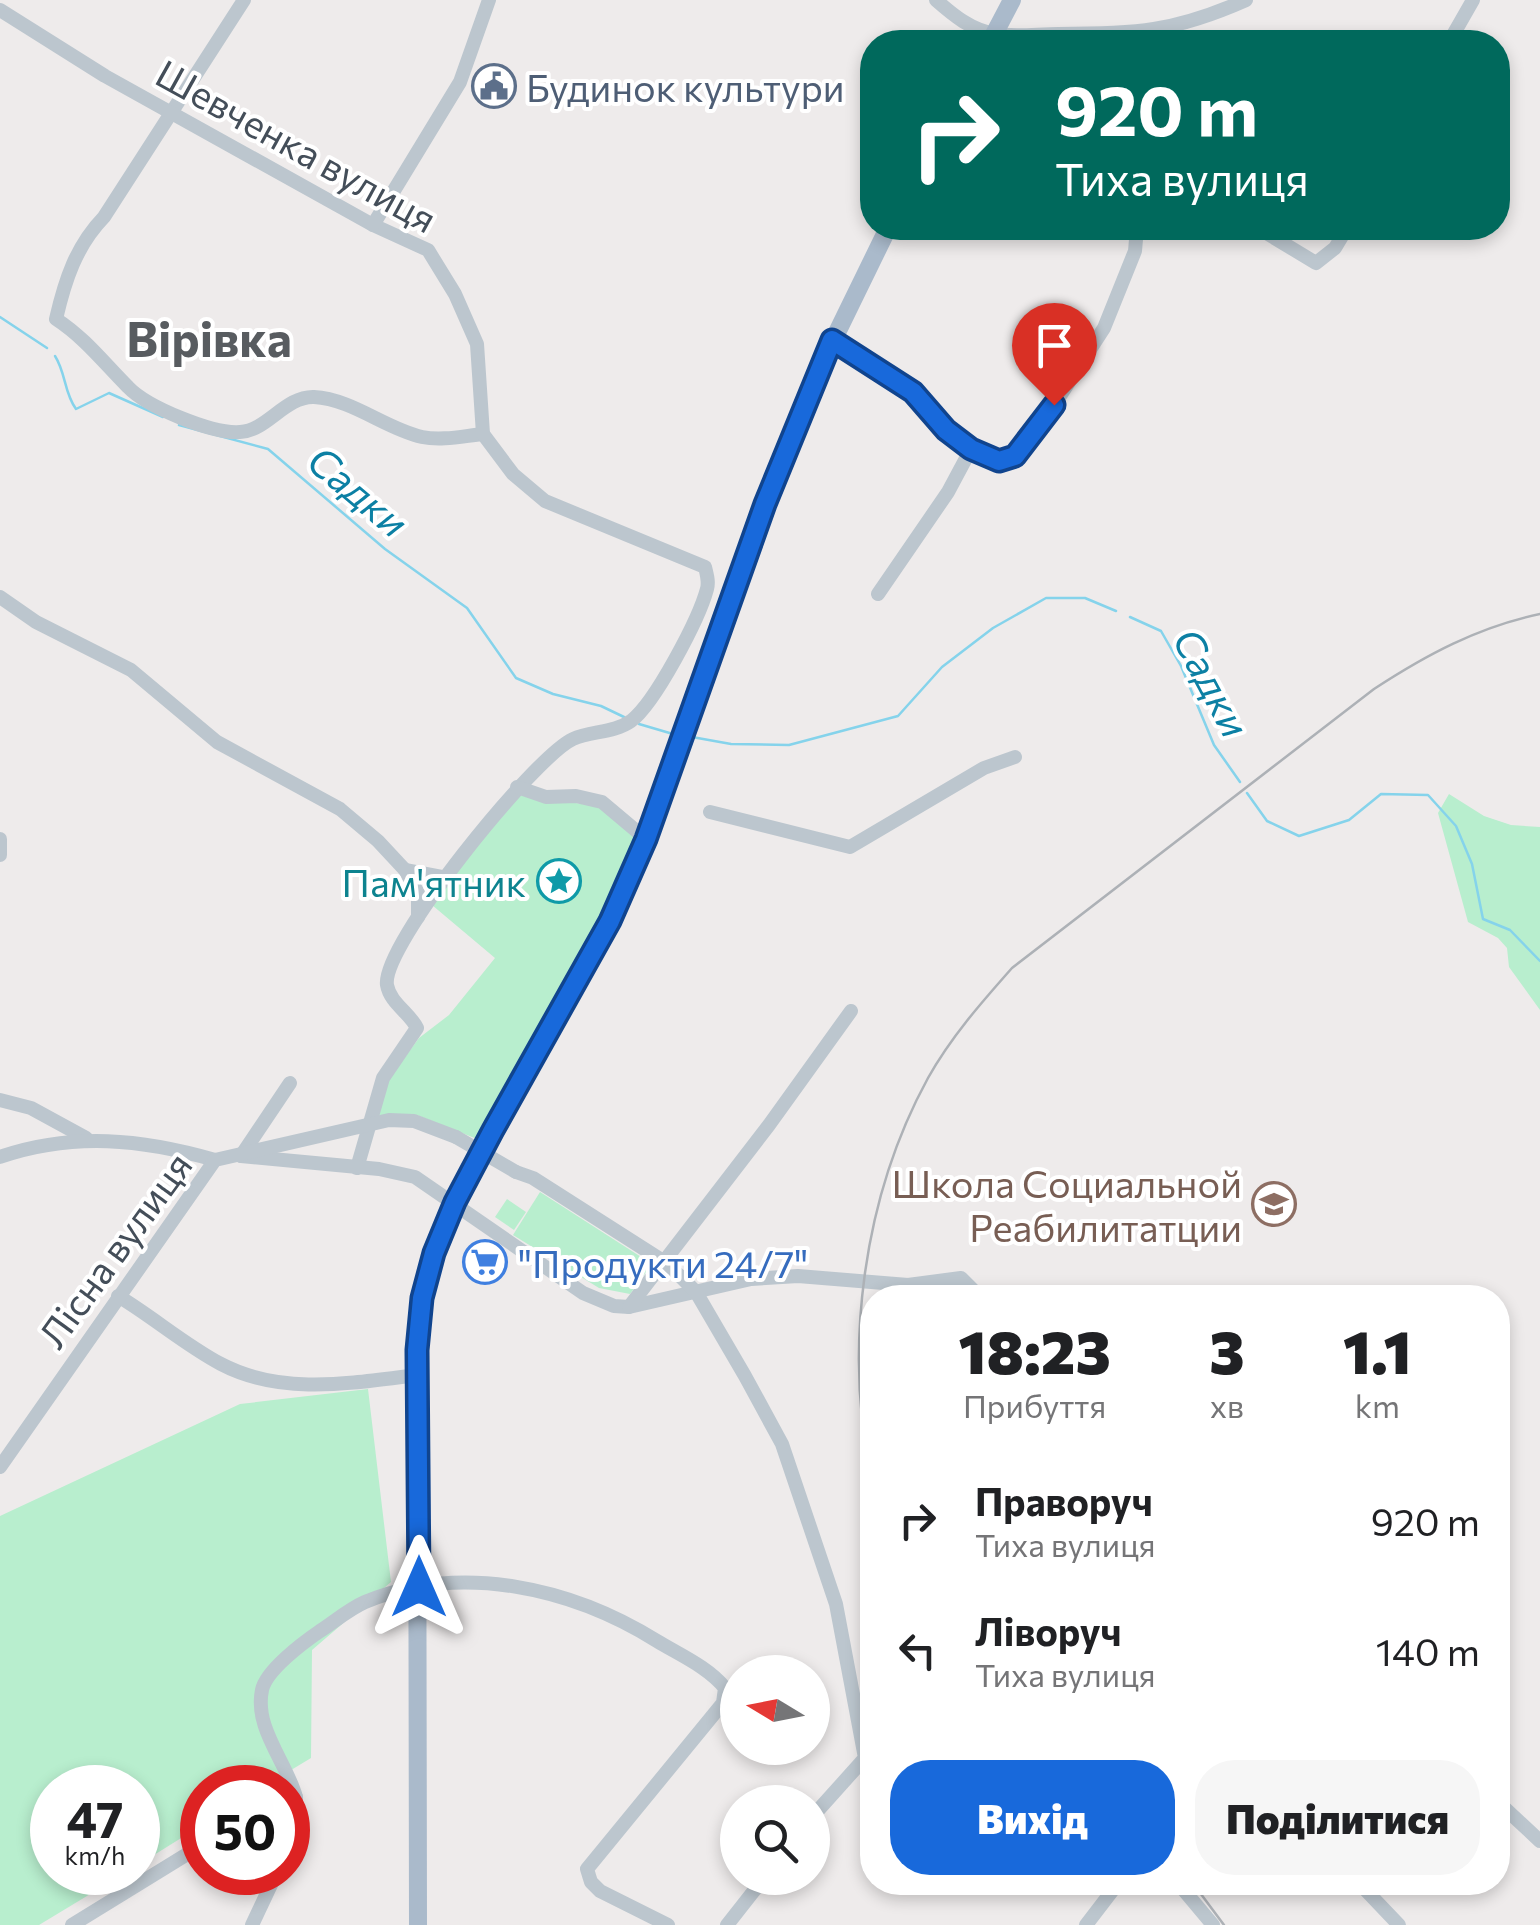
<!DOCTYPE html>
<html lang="uk">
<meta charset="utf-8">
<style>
:root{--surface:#fff;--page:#f6f6f6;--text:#202124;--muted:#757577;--accent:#1869db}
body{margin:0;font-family:Commissioner,sans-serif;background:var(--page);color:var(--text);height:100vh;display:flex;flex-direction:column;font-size:38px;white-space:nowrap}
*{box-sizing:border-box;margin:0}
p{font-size:32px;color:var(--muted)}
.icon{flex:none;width:55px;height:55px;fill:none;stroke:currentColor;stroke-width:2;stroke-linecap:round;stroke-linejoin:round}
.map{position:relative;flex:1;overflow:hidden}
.panel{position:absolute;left:860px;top:1285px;width:650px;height:610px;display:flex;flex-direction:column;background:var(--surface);border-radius:40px;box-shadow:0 5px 15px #0003}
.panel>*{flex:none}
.banner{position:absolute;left:860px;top:30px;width:650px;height:210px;border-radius:40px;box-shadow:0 5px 15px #0003;background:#00695c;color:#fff;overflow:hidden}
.needle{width:65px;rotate:280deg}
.controls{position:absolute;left:720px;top:1655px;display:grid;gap:20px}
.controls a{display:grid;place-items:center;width:110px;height:110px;border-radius:50%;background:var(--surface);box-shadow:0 5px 15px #0003;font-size:50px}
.speed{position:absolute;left:30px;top:1765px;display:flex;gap:20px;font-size:50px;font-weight:700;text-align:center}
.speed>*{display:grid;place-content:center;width:130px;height:130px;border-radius:50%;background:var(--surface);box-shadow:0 5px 15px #0003;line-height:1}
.speed small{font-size:25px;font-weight:400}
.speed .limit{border:15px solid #d22;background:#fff;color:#111}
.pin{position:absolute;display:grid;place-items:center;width:85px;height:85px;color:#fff;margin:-102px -42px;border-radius:50% 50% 50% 0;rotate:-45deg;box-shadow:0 0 10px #0007}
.pin .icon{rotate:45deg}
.me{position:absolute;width:110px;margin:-55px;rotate:0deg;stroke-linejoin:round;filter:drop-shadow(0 0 8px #0008)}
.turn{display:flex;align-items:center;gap:35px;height:210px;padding:0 30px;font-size:45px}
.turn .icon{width:130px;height:130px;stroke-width:2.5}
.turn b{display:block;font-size:70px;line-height:85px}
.eta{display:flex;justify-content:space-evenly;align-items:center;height:170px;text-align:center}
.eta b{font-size:60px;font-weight:800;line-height:70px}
.action{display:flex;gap:20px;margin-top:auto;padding:20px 30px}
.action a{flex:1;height:115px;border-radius:40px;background:var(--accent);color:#fff;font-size:40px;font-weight:800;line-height:115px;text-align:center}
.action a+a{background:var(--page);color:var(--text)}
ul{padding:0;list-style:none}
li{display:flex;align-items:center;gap:30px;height:130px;padding:0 30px}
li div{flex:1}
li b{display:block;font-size:38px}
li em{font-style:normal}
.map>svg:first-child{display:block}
</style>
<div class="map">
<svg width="1540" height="1925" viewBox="0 0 1540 1925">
<rect width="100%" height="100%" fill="#eeebeb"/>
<g fill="#b8eece">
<path d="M1449,794L1484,816L1511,825L1540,827V1010L1509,967L1507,948L1498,938L1468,922L1438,813Z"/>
<path d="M516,795L598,806L639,841L603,919L477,1139L417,1115H379L388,1080L419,1038L449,1015L495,958L432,905Z"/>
<path d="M540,1192L652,1264L630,1294L599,1288L513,1235Z"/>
<path d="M507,1199L526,1212L514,1230L495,1217Z"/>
<path d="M368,1389L391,1582L312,1650L311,1758L263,1787L202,1788V1825L138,1865V1788H52V1872L125,1873L39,1925H0V1516L240,1404Z"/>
</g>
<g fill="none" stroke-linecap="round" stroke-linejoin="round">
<g stroke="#85d3eb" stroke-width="2.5">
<path d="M0,317L47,348"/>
<path d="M55,356C66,373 64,393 76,409L109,393L163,417"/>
<path d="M179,425L268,449L385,549L467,608L516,678L553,694L601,706L624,717"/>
<path d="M1130,617L1161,631L1181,666L1214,745L1240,782"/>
<path d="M639,724L673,734"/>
<path d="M692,737L731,744L789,745L898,716L942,667L993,628L1046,598H1085L1116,611"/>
<path d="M1247,793L1267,821L1299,836L1349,820L1381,794L1428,795L1456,826L1472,864L1483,919L1510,930L1540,961"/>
</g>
<g stroke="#bcc6ce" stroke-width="14">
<path d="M244,0L104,217C76,246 65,280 56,319C85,338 104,363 128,387C147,407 212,434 240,432C267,431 285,396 314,397C352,399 386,429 422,437C442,441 463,436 483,434"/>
<path d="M936,0C953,15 972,31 996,34C1015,37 1038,34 1058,34C1135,34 1174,32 1246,0"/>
<path d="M0,10L105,76L373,225L428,250L455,294L477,344L483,434L513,474L545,501L705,567C707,575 709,582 707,589C699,619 655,703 631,721C614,733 590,731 573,739C534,757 381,946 387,985C390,1003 410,1013 417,1028L383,1078L357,1168"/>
<path d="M1449,42L1473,0"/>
<path d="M373,225L460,82L489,0"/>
<path d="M1258,228L1316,263L1335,248L1347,228"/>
<path d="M832,340L913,392L946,430L971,449L999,461L1015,457L1040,427L1104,328L1135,251L1137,228"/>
<path d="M878,594L948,492L971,449"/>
<path d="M0,597L36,622L131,670L217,742L340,809L378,841L405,870"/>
<path d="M517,787L546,797L576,796L602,802L646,839"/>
<path d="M710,812L850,847L984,768L1015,757"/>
<path d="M0,839V855"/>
<path d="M418,917V893L405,870L447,878"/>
<path d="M0,1100L31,1108L86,1138"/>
<path d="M241,1156L379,1169L415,1177L583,1293L614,1306L629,1307L751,1279L798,1276L908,1285L961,1278L981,1298"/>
<path d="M241,1156L290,1083"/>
<path d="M0,1157C73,1132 142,1139 215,1160"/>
<path d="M516,1172L533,1178L663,1261L680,1276L696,1292L745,1376L782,1444L836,1604L865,1758L812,1817"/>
<path d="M118,1296C153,1317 185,1345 221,1364C282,1396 352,1383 418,1375"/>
<path d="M629,1307L769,1125L851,1011"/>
<path d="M0,1467L215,1160L389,1120L414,1121L456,1137"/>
<path d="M288,1801L296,1797C286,1761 254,1728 262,1690C266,1670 304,1642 320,1631C334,1622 349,1609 365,1602C461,1562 572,1588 657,1641C680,1655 708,1667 725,1688L723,1703L587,1869L591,1882L600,1891L668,1925"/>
<path d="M1498,1802L1540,1841"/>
<path d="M288,1851L296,1833V1797"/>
<path d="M1177,1882L1213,1925"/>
<path d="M1358,1882L1399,1925"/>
<path d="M72,1925L202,1845"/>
<path d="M252,1925L277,1872"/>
<path d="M727,1925L764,1878"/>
<path d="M1086,1925L1119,1882"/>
</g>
<g stroke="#aabacb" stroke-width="18">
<path d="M990,42L1012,0"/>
<path d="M418,1925L417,1349L421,1298L434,1253L455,1202L493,1130L610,921L646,839L708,658L808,392L888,228"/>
</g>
<g stroke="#adb1b6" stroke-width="2.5">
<path d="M872,1481C843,1349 863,1197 928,1078C951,1037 981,1003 1012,968L1374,689C1426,655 1478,627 1540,614"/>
<path d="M1192,1882L1224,1925"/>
</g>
<path stroke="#bcc6ce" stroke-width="14" d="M456,1137L516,1172"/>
</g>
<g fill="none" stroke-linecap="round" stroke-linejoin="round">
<g stroke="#10448e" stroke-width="25">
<path id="route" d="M419,1587L417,1350L422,1298L434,1253L455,1202L493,1130L610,921L646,839L765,504L832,340L913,392L946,430L971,449L999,461L1015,456L1054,405"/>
</g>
<use href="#route" stroke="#1869db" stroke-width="18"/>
</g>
<defs>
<g id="civic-ring" transform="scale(2.25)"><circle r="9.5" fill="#fff" stroke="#5c6f8a" stroke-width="1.5"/><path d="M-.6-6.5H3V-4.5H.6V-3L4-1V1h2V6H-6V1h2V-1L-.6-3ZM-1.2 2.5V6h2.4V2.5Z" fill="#5c6f8a"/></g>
<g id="sight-ring" transform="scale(2.25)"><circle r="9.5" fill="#fff" stroke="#0f9aa8" stroke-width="1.5"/><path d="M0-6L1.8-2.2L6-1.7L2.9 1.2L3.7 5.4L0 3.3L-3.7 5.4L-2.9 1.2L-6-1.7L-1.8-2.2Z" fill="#0f9aa8"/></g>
<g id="university-ring" transform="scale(2.25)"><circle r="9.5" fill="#fff" stroke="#8d6e63" stroke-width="1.5"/><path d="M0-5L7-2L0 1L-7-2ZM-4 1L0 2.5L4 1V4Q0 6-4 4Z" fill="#8d6e63"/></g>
<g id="supermarket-ring" transform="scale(2.25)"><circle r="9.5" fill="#fff" stroke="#3f7fe0" stroke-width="1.5"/><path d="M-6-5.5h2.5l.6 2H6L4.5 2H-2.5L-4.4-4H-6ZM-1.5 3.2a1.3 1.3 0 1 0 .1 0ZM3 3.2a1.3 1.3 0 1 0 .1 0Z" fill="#3f7fe0"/></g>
</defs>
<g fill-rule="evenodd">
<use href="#civic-ring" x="494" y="86"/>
<use href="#sight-ring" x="559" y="881"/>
<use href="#university-ring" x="1274" y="1204"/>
<use href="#supermarket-ring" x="485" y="1262"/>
</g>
<g text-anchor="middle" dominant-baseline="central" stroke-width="8" stroke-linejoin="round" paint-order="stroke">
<g font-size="38" fill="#4e5e75" stroke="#fff" text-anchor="start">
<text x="526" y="86">Будинок культури</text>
</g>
<g font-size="38" fill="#444e59" stroke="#fff">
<text transform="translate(297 145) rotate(29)">Шевченка вулиця</text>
<text transform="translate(114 1249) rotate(-54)">Лісна вулиця</text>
</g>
<g font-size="38" fill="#0d838f" stroke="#fff" text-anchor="end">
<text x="526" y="881">Пам'ятник</text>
</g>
<g font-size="38" fill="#785e54" stroke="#fff" text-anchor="end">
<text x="1242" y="1182">Школа Социальной<tspan x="1242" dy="44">Реабилитатции</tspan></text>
</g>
<g font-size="38" fill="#366cbe" stroke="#fff" text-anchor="start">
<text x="518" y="1262">"Продукти 24/7"</text>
</g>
<g font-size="40" font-style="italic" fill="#0c80a4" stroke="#fff">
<text transform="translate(359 490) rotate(40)">Садки</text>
<text transform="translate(1213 682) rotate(62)">Садки</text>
</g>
<g font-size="48" font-weight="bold" fill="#585c60" stroke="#fff">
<text x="209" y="337">Вірівка</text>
</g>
</g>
</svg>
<div class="controls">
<a><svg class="needle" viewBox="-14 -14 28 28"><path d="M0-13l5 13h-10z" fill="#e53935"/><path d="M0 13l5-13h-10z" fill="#757577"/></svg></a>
<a><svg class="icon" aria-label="search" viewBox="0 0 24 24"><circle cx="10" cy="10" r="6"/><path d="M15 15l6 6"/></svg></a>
</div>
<div class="speed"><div>47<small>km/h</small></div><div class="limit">50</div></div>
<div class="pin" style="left:1054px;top:405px;background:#d93025"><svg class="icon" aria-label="arrive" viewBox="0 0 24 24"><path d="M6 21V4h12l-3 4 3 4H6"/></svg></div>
<svg class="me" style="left:419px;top:1587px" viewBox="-20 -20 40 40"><path d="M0-17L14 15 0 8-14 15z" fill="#1869db" stroke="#fff" stroke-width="4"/></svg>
<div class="banner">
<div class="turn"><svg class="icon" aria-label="right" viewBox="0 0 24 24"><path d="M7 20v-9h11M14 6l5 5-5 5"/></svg><div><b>920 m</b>Тиха вулиця</div></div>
</div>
<section class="panel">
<div class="eta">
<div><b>18:23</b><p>Прибуття</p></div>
<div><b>3</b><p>хв</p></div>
<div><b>1.1</b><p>km</p></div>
</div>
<ul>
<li><svg class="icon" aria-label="right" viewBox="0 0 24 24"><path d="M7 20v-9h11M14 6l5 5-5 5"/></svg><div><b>Праворуч</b><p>Тиха вулиця</p></div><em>920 m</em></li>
<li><svg class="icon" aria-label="left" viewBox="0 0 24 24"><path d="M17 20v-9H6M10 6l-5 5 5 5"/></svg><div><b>Ліворуч</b><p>Тиха вулиця</p></div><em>140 m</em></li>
</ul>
<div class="action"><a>Вихід</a><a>Поділитися</a></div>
</section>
</div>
